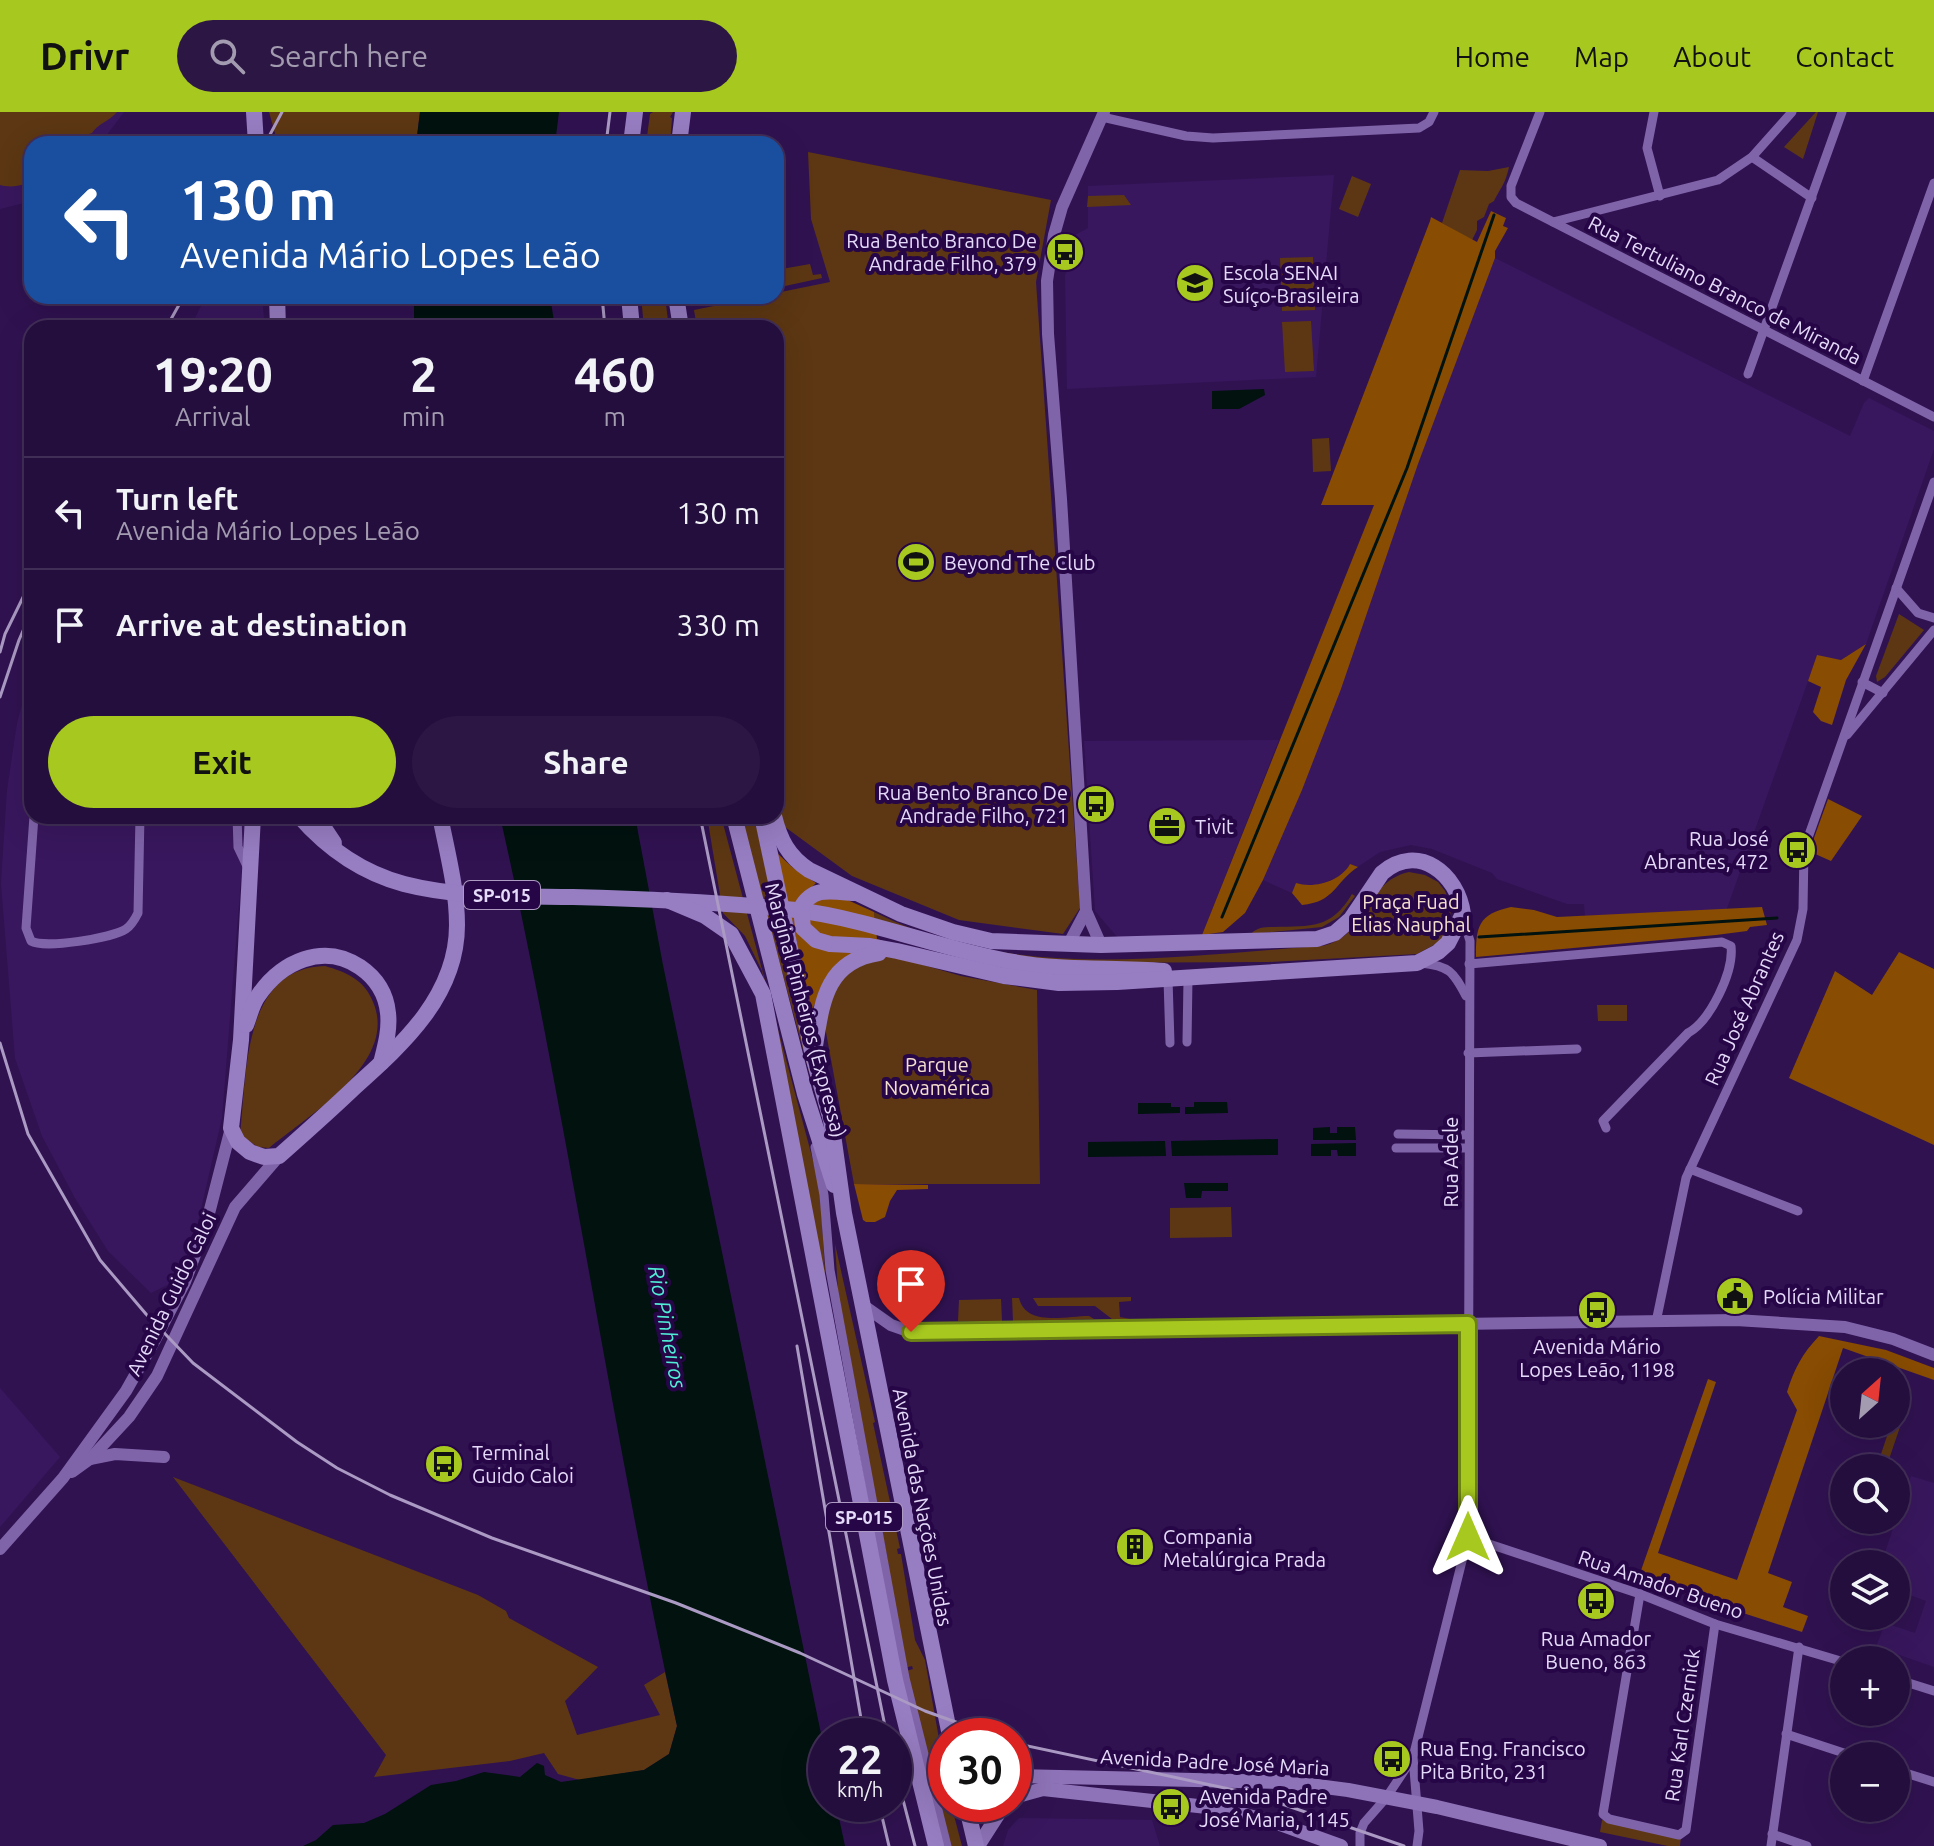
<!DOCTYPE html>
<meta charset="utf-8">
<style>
:root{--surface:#240e3d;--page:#2c1744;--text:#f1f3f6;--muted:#a39cb0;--line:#412e57;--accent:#a7c81f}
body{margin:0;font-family:Ubuntu,sans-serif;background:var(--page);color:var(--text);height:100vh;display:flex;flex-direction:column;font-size:30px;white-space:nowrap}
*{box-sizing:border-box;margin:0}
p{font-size:26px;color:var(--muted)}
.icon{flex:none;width:44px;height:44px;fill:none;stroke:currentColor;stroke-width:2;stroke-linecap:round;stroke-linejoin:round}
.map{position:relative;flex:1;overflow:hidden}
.drawer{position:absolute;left:24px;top:208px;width:760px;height:504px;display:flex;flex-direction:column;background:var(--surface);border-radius:24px;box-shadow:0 8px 32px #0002,0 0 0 2px var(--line)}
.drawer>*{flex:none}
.top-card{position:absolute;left:24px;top:24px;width:760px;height:168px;border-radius:24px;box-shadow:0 8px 32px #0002,0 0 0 2px var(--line);background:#1a4fa0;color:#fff;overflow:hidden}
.needle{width:52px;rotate:27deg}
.fabs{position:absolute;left:1830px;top:1246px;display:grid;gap:16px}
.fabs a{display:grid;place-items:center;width:80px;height:80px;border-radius:50%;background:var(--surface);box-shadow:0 8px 32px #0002,0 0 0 2px var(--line);font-size:40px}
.speed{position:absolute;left:808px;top:1606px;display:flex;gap:16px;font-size:40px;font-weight:700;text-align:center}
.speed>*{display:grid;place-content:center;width:104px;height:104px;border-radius:50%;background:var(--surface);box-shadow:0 8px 32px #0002,0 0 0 2px var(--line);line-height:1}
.speed small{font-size:20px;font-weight:400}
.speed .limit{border:12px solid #d22;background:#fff;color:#111}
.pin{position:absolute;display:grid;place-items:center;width:68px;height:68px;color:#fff;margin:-82px -34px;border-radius:50% 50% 50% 0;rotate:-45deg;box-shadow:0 0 8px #0007}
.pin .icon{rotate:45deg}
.me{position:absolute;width:88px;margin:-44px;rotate:0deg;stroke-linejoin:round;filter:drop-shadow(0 0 6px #0008)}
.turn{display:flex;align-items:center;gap:28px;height:168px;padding:0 24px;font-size:36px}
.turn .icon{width:104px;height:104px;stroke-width:2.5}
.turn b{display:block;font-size:56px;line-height:68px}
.eta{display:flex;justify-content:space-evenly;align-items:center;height:136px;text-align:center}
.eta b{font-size:48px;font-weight:600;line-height:56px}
.action{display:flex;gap:16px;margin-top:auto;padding:16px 24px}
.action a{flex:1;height:92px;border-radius:48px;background:var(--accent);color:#111;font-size:32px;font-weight:600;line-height:92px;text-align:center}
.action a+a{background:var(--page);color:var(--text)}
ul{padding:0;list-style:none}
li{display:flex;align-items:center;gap:24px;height:112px;padding:0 24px;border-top:2px solid var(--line)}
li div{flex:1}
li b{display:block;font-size:30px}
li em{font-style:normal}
header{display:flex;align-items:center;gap:48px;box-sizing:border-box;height:112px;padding:0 40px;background:var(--accent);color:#111}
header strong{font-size:38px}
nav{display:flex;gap:44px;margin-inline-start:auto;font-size:28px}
.search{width:560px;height:72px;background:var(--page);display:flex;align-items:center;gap:20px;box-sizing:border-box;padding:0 28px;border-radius:44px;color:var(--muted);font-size:30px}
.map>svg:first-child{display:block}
</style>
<header>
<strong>Drivr</strong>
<div class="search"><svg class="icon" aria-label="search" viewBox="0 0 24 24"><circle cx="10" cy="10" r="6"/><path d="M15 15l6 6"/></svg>Search here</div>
<nav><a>Home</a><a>Map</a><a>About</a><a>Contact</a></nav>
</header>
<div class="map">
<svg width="1934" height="1734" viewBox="0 0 1934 1734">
<rect width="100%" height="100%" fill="#301251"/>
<g fill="#39175e">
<path d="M0,0H124L100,32H32V89L0,97Z"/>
<path d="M1334,63L1316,265L1067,277L1065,163L1074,147L1071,129L1075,123L1088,116V74Z"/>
<path d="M1495,146L1850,324L1864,291L1869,286L1934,319V337L1866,532L1841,548L1817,544L1726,799L1585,804L1584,792H1567L1497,767L1492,761L1432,737L1411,733L1380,740L1347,762L1294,782L1263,768L1302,678L1341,577L1418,352Z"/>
<path d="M206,184H262L265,216H190Z"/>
<path d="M32,557V704H246L222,1006L197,1114L179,1167L151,1181L108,1139L75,1086L42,1024L15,946L1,771L7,678L17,611Z"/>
<path d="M1279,628L1202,823L1119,827L1095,799L1084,629Z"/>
<path d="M0,1276L60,1345L0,1415Z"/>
<path d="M1911,1364L1934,1371V1555L1876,1535L1885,1511L1915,1521L1926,1489L1896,1478V1452H1881Z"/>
<path d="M1019,1706L1152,1708L1160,1734H1003L1008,1718Z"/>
</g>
<g fill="#5d3713">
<path d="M0,0H117C110,9 97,12 92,21L77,26L73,32H32V69C21,74 12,76 0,73Z"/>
<path d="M269,0H420L416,32H278Z"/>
<path d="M653,0H673L670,5L672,6L670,32H646L650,2Z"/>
<path d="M1816,0H1818L1803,47L1784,35Z"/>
<path d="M808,40L1051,88L1036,170L1080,796L1063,822L959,808L852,764L781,712L776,683V216H697L694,198L763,184H776V181L830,170L811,107Z"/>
<path d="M1509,55C1505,73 1501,75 1494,89L1489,92L1484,105L1477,109V118L1472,128L1442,111L1460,58L1488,59Z"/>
<path d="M1352,64L1371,72L1358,105L1339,97Z"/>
<path d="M1124,83L1131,93L1087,95L1088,84Z"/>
<path d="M1313,145L1315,198L1282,199L1280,146Z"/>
<path d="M810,152L813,163L821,162L822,166L776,176V158Z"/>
<path d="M641,184L665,185L669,216H644Z"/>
<path d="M1311,209L1314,259L1285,260L1282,210Z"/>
<path d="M1329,326L1331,359L1313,360L1312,327Z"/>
<path d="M1899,502L1924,518L1885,565L1877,570L1876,564Z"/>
<path d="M707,704H721L815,1056L820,1079L826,1175L762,859L745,824L723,801Z"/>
<path d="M740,704H754L813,971L811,967Z"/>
<path d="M1409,760L1425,763L1438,770L1445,779L1451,794L1450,811L1441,829L1417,842L1268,850L1059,851L1010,845L875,811L874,800C1016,871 1170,844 1322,834C1370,824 1363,770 1409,760Z"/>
<path d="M1352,782L1355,784L1339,805L1322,815L1251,822C1257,815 1265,815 1274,815C1312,814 1331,817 1352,782Z"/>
<path d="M888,845L903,847L961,864L1037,878L1040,1072H854L825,915L833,881L850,858L874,846Z"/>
<path d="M325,854C346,860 365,868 373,890C399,950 309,1003 269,1036L258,1035L240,1023C247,962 242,856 325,854Z"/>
<path d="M1627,893V909H1598L1597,893Z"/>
<path d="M1231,1095L1232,1125L1170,1126V1096Z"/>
<path d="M835,1132L875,1310L873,1311L900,1436L897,1437L898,1442H901L915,1528L925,1548L946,1666V1692H951L962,1734H949L906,1559L913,1557L912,1554L904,1556L887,1444L840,1209Z"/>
<path d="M885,1168L891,1171L892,1195H908L907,1207C892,1201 883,1192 877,1177Z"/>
<path d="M1131,1185V1189L1119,1190L1120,1205L1130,1207H1112L1095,1194H1038L1033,1186Z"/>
<path d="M1012,1186H1019C1026,1215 1065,1204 1089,1204L1094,1207L1013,1209Z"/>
<path d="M1001,1187L1002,1209H958L959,1188Z"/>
<path d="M1896,1308L1900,1315L1886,1356L1877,1354L1891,1312H1896Z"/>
<path d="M173,1365L478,1483L506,1499L509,1506L598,1555L565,1589L577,1623L660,1603L644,1573L665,1560L677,1614L669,1642L644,1658L580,1668L558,1662L544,1641L510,1649L374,1665L386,1643Z"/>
<path d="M1602,1708L1681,1724L1680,1734H1668L1600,1720Z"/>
</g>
<g fill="#884c02">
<path d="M1491,99L1506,106L1503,114L1508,116L1495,139V146L1418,352L1341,577L1302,678L1263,768L1245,801L1223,820L1202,823L1374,393H1321L1430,109L1431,105L1477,130Z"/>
<path d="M1866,532L1846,568L1832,613L1821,609L1813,600L1821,575L1808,569L1817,543L1841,548Z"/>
<path d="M1828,687L1862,704L1831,749L1813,741L1814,726Z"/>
<path d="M777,741L792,755L816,771L808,779L801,824L814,835L854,841L823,875L812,898Z"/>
<path d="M1350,752L1358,755C1335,770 1335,790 1302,793L1292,781L1296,771C1314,777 1341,769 1350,752Z"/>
<path d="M841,785L874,800L877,827L900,834L849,829L811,820C803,789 812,787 841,785Z"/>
<path d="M1511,795L1534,798L1557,805L1762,795L1767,813L1750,815L1747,819L1716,823L1476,845C1476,815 1478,802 1511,795Z"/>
<path d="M1899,840L1934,857V1033L1789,966L1835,859L1872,883Z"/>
<path d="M854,1072L928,1073V1077L897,1078L890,1089L885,1105L875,1110H866L863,1108Z"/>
<path d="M1819,1224L1886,1238L1934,1256V1268L1843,1236L1768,1461L1792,1470L1783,1495L1808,1504L1802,1520L1638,1467L1708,1267L1716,1270L1658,1441L1737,1468L1797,1298L1787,1280C1794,1257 1802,1242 1819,1224Z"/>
</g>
<g fill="#01120f">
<path d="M420,0H559L555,32H416Z"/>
<path d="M414,184H550L555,216H414Z"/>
<path d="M1264,277L1265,283L1239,297H1212V279Z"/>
<path d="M500,704H635L663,853L826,1646V1692H836L845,1734H303L316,1728L333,1713L364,1711L385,1702L431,1673L456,1669L484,1660L520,1665L537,1651L544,1654L545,1663L561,1670L644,1658L669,1642L677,1614C610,1312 568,1006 500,704Z"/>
<path d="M1194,990H1227L1228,1001L1185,1002V995H1194Z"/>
<path d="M1138,991H1171V995H1180V1001L1138,1002Z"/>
<path d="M1330,1015V1021H1337V1015H1355L1356,1028H1313V1016Z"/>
<path d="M1278,1027V1043L1172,1044L1171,1029Z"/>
<path d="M1165,1029L1166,1044L1088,1045V1030Z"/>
<path d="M1356,1031V1044H1338L1337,1038H1331V1044H1311V1032Z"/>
<path d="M1184,1071H1228V1079H1202L1201,1086H1186Z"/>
</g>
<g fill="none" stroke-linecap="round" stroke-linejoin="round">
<g stroke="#01120f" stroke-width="3">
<path d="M1222,805L1407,356L1494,103"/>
<path d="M1479,825L1777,806"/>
</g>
<g stroke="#8064aa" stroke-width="9">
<path d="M1540,0L1511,74V85L1516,91L1934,305"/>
<path d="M1654,0L1647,36L1660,84"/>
<path d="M1102,5L1186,24L1213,26L1419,16L1429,10L1434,0"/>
<path d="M1752,45L1812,86"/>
<path d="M1553,110L1718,68L1752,45L1792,0"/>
<path d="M1748,262L1842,0"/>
<path d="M1863,269L1934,71"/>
<path d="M1896,476L1918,501L1934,506"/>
<path d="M1862,570L1883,581"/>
<path d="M1847,623L1934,518"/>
<path d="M34,704L26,816L31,829C45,837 112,826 126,817C132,813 135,807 138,801L140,704"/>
<path d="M237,704L238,735L247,754"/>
<path d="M1421,851C1449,854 1453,859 1466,884"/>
<path d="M1469,852L1722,830L1731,834C1734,860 1710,909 1688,921L1603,1009L1606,1016"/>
<path d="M1168,867L1170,931"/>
<path d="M1187,930L1188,867"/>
<path d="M1468,941L1577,937"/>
<path d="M1398,1022L1468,1023"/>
<path d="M815,1035L824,1083L830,1158L905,1566L947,1734"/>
<path d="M1396,1036H1468"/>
<path d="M1690,1057L1798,1099"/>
<path d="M1656,1210L1686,1066L1797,828L1803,797L1804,737L1934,370"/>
<path d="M1468,1425L1640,1482L1715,1512L1844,1550"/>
<path d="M1640,1482L1603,1702L1609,1707L1679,1723L1686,1718L1715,1512"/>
<path d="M1896,1567L1934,1579"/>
<path d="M1786,1622L1853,1644"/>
<path d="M1896,1658L1934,1670"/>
<path d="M1772,1722L1807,1734"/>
<path d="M1360,1734V1721L1364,1711L1386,1686L1412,1647"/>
<path d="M1417,1734L1419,1719L1413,1645L1468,1425L1470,829L1463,806"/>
<path d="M1771,1734L1799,1535"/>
</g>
<g stroke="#8064aa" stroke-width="12">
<path d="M1068,833L1086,799"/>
<path d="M1101,833L1086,799L1061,387L1048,222L1047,169L1054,123L1062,95L1104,0"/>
<path d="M864,1194L891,1213L911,1220L1736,1208L1845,1215L1893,1227L1934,1243"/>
<path d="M90,1347L115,1342L164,1345"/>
<path d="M72,1360L90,1347L129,1305L157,1264L235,1095L279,1044"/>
<path d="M0,1437L63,1366L126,1279L156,1226L185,1170L206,1113L231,1016"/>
</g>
<g stroke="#8e73b8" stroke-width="14">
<path d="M1014,1664L1287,1670L1348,1678L1437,1695L1600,1734"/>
<path d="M1014,1685L1043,1677L1216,1696L1277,1711L1341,1734"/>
<path d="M978,1734L1005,1692"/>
</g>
<g stroke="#977dc2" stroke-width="16">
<path d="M254,0L256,32"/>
<path d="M631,32L635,0"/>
<path d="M679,32L683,0"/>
<path d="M277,184L278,216"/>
<path d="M629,184L632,216"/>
<path d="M676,184L681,216"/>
<path d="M253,704L241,928L231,1016L238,1030L250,1040L264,1045L279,1044C305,1021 331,998 356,974C404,931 457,883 457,813C457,777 447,739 440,704"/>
<path d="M299,704C327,736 363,761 404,772C458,786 517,784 573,785C647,787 722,790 796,798C869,807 940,837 1013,850C1063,859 1114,855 1164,859"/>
<path d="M316,704L334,731"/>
<path d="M734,704L805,982L834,1073"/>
<path d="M762,704L813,944L831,1008L844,1101L950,1624"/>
<path d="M774,704C780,728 788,744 809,758L901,802L953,820L991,829L1101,833L1317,827L1335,821L1351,807L1382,761C1418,730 1458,762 1463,802L1448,831L1438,840L1417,851L1117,870L1059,871L1004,864L897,839L870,834L830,832L816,828L803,816L801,796C812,775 830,779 852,781"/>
<path d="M667,788L705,804L731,822L763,882L895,1568L936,1734"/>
<path d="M246,913C250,903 252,892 258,884C281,850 323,830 360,855C376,866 386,881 388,901C390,918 385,935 381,951"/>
<path d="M815,934C822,890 826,849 879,841"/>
<path d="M966,1692L976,1734"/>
</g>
<g stroke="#ab9ac3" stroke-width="3">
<path d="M265,32L282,0"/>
<path d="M606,32L610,0"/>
<path d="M602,184L605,216"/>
<path d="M166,216L184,184"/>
<path d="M0,540L5,522L32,467"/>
<path d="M0,585L19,528L32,498"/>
<path d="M700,704L887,1624"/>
<path d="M0,931L28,1022L100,1148L146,1202L193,1251L297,1330L337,1356L390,1383L492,1426L676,1491L800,1541L925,1599L995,1624"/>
<path d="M797,1234L864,1624"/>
<path d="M1014,1631L1253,1682L1404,1734"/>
<path d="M894,1653L915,1734"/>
<path d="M879,1692L889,1734"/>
</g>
</g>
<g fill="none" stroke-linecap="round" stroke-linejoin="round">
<g stroke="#6d8214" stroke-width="20">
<path id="route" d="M911,1220L1468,1212V1425"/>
</g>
<use href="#route" stroke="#a7c81f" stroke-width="14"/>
</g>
<defs>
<g id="bus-disc" transform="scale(2)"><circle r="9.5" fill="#a7c81f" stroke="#260646"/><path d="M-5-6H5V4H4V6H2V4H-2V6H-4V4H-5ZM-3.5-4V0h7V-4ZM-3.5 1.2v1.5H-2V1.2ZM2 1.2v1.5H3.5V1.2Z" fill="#111"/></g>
<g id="university-disc" transform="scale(2)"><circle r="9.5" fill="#a7c81f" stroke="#260646"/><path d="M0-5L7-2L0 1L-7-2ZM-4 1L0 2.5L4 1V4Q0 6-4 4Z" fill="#111"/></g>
<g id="stadium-disc" transform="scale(2)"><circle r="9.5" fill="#a7c81f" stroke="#260646"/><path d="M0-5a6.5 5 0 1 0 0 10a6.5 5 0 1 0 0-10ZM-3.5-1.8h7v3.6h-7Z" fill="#111"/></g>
<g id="office-disc" transform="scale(2)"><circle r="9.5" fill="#a7c81f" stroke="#260646"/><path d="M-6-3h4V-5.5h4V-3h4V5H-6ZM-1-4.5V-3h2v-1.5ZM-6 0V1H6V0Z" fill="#111"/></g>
<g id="civic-disc" transform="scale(2)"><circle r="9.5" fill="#a7c81f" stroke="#260646"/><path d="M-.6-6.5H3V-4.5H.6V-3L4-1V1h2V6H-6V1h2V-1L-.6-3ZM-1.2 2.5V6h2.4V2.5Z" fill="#111"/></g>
<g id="building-disc" transform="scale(2)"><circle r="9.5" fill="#a7c81f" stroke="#260646"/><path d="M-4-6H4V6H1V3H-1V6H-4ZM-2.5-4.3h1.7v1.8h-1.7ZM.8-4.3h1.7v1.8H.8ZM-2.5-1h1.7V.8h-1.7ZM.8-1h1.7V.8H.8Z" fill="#111"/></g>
</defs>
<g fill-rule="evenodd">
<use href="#bus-disc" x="1065" y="140"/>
<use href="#university-disc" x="1195" y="171"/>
<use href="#stadium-disc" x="916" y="450"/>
<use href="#bus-disc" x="1096" y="692"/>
<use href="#office-disc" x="1167" y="714"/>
<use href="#bus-disc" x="1797" y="738"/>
<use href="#civic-disc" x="1735" y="1184"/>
<use href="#bus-disc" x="1597" y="1198"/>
<use href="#bus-disc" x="444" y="1352"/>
<use href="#building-disc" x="1135" y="1435"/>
<use href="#bus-disc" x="1596" y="1489"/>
<use href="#bus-disc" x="1392" y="1647"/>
<use href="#bus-disc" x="1171" y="1695"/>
</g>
<g text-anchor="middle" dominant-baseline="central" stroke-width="8" stroke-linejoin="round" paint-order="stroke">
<g fill="#260646" stroke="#ac9ac3" stroke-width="2">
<rect x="464" y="769" width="76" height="28" rx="6"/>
<rect x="826" y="1391" width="76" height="28" rx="6"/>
</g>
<g font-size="18" font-weight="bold" fill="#e5daf9">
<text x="502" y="783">SP-015</text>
<text x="864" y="1405">SP-015</text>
</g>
<g font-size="20" fill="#e5daf9" stroke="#260646" text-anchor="start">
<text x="1037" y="128" text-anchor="end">Rua Bento Branco De<tspan x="1037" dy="23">Andrade Filho, 379</tspan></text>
<text x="1223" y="160">Escola SENAI<tspan x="1223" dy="23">Suíço-Brasileira</tspan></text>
<text x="944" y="450">Beyond The Club</text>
<text x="1068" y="680" text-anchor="end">Rua Bento Branco De<tspan x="1068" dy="23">Andrade Filho, 721</tspan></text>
<text x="1195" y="714">Tivit</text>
<text x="1769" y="726" text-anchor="end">Rua José<tspan x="1769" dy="23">Abrantes, 472</tspan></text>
<text x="1763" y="1184">Polícia Militar</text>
<text x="1597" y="1234" text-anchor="middle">Avenida Mário<tspan x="1597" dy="23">Lopes Leão, 1198</tspan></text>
<text x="472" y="1340">Terminal<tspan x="472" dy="23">Guido Caloi</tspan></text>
<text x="1163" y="1424">Compania<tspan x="1163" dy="23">Metalúrgica Prada</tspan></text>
<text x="1596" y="1526" text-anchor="middle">Rua Amador<tspan x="1596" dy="23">Bueno, 863</tspan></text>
<text x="1420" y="1636">Rua Eng. Francisco<tspan x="1420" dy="23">Pita Brito, 231</tspan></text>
<text x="1199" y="1684">Avenida Padre<tspan x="1199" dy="23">José Maria, 1145</tspan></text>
</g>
<g font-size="20" fill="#e5daf9" stroke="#260646">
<text transform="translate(1725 178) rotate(27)">Rua Tertuliano Branco de Miranda</text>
<text transform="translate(1744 896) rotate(-66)">Rua José Abrantes</text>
<text transform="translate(806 898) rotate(75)">Marginal Pinheiros (Expressa)</text>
<text transform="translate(1450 1050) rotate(-90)">Rua Adele</text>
<text transform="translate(171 1182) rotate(-64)">Avenida Guido Caloi</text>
<text transform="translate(923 1395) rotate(79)">Avenida das Nações Unidas</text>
<text transform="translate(1661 1472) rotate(19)">Rua Amador Bueno</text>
<text transform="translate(1682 1613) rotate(-82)">Rua Karl Czernick</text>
<text transform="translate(1215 1650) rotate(3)">Avenida Padre José Maria</text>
</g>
<g font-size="20" fill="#f5dfce" stroke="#260646">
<text x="1411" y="789">Praça Fuad<tspan x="1411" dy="23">Elias Nauphal</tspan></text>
<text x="937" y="952">Parque<tspan x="937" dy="23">Novamérica</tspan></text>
</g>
<g font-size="22" font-style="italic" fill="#50edd6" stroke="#260646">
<text transform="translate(668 1215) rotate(79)">Rio Pinheiros</text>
</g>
</g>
</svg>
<div class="fabs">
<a><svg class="needle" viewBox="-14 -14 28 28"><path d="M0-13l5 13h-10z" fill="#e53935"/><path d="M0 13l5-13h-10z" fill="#a39cb0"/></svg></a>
<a><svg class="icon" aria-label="search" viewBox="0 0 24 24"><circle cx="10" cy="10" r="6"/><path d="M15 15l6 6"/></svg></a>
<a><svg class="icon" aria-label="layers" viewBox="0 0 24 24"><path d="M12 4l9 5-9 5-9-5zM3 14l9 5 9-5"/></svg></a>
<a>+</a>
<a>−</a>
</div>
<div class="speed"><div>22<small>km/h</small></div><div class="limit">30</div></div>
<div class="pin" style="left:911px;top:1220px;background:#d93025"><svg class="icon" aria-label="arrive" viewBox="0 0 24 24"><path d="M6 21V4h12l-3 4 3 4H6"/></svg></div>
<svg class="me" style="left:1468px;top:1425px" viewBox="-20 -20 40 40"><path d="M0-17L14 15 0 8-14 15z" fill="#a7c81f" stroke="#fff" stroke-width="4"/></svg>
<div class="top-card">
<div class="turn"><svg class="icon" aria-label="left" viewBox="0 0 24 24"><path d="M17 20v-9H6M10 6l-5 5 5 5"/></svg><div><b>130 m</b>Avenida Mário Lopes Leão</div></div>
</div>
<section class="drawer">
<div class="eta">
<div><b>19:20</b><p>Arrival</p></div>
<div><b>2</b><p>min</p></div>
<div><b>460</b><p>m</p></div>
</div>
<ul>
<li><svg class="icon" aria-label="left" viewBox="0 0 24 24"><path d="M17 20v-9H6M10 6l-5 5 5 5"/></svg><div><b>Turn left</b><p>Avenida Mário Lopes Leão</p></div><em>130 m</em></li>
<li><svg class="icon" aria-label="arrive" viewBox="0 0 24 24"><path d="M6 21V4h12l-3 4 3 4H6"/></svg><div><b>Arrive at destination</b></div><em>330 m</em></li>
</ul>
<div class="action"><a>Exit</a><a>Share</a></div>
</section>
</div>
